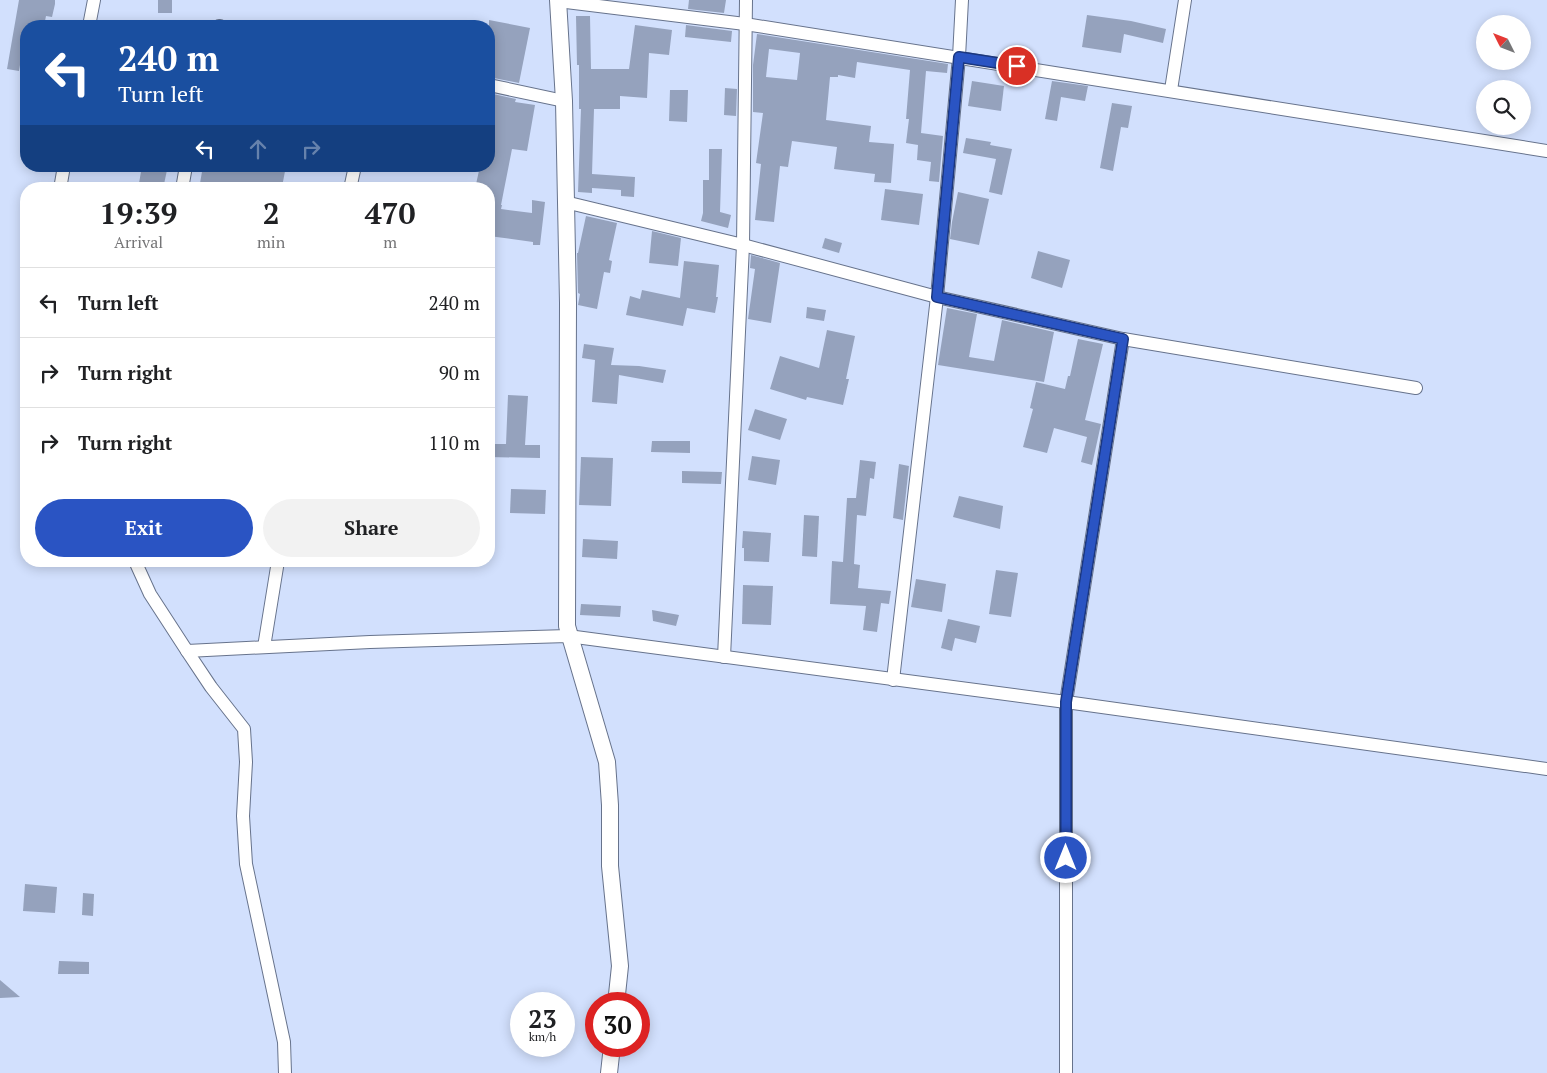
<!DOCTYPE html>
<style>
:root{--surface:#fff;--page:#f2f2f2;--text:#202124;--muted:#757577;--line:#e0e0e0;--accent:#2a54c3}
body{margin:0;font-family:"PT Serif",serif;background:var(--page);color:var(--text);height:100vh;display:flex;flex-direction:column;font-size:19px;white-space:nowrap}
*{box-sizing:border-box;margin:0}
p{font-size:16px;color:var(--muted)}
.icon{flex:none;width:28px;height:28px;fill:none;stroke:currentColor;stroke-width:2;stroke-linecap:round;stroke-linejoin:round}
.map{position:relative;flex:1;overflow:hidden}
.drawer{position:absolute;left:20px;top:182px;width:475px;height:385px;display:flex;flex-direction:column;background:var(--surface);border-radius:20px;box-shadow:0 2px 12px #0003}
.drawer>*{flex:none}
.hud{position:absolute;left:20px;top:20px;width:475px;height:152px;border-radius:20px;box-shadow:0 2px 12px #0003;background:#1a4fa0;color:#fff;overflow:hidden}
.needle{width:32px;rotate:312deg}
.fabs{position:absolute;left:1476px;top:15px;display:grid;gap:10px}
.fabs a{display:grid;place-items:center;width:55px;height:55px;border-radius:50%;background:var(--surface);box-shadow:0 2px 12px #0003;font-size:25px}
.speed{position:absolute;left:510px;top:992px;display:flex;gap:10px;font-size:25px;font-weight:700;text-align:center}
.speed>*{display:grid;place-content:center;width:65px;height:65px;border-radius:50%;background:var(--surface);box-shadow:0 2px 12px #0003;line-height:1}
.speed small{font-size:12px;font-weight:400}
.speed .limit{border:8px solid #d22;background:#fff;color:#111}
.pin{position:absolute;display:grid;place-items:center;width:42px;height:42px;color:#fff;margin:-21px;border:2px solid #fff;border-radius:50%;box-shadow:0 1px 5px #0007}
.me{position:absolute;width:55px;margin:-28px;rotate:0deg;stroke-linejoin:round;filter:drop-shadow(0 0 4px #0008)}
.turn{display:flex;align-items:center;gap:18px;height:105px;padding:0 15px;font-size:22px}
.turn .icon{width:65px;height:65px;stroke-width:2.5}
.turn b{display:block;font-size:35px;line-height:42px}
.lanes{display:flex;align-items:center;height:48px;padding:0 15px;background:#0003;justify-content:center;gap:25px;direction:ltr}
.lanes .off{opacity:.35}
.eta{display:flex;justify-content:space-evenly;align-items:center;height:85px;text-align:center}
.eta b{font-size:30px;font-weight:800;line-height:35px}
.cta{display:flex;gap:10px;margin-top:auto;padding:10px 15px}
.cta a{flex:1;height:58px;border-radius:30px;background:var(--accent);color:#fff;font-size:20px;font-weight:800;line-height:58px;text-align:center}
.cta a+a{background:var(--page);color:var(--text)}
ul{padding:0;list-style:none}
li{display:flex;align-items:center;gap:15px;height:70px;padding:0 15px;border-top:1px solid var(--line)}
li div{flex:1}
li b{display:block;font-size:19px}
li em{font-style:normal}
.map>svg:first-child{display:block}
</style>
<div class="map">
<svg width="1547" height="1073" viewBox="0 0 1547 1073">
<rect width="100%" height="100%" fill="#d2e0fd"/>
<g fill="#95a2bd" fill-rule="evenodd">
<path d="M19,0H55V4L52,17L46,16L44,26H26V66L20,65L19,71L7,69Z"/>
<rect x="158" y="0" width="14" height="13"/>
<path d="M689,0H726L724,13L688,9Z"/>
<path d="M1087,15L1131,21L1166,29L1163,43L1124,34L1121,53L1082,47Z"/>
<path d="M576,16H590L591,69H629L635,25L672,30L669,55L649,53L647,98L620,96V109H594L592,174L635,177L634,197L621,196V190L592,188V193L578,192L581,109H579V65H577Z"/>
<path d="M489,20L530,28L519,83L489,77Z"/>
<path d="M686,25L732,31L731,42L685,37Z"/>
<path d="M757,34L948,64L947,73L926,71L921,133L943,136L939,182L929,181L931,162L917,160L918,145L906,143L909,119H906L910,70L857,62L855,78L838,75V77H830L826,120L871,126L869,142L894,144L891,183L874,182L875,174L834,169L837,147L792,141L788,167L780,166L774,222L755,220L761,164L756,163L763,113L753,112V65ZM769,49L800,53L797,80L766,77Z"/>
<path d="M972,81L1004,86L1001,111L968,106Z"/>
<path d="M1052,81L1088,86L1085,101L1061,97L1057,121L1045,119Z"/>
<path d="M725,88L737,89L736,116L724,115Z"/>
<path d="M670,90H688L687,122L669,121Z"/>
<path d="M489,93L516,99L515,102L535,105L527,151L512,149L501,205H502L501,209L532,213V200L545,202L540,245H533V242L489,236V189H475L480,166H489Z"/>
<path d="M1112,103L1132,106L1128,128L1121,127L1113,171L1100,168Z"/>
<path d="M966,138L991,142L990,145L1012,149L1002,195L989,192L996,159L963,153Z"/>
<path d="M709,149H722L720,212L731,215L728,228L701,221L703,213V180H709Z"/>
<path d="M142,166L167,170L163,189H138Z"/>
<path d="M203,166H286L282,187L254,182L253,189H235L216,185L215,189H199Z"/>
<path d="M885,189L923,194L919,225L881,220Z"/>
<path d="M958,192L989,199L979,245L950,239L952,222Z"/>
<path d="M586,216L617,223L609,260L612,261L610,273L604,272L597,309L578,305L580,294L578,293L577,253H578Z"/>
<path d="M652,231L681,238L678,266L649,263Z"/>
<path d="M825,238L842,243L839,253L822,248Z"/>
<path d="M1038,251L1070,260L1062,288L1031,278Z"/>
<path d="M751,255L780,263L771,323L748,319L755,269L750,268Z"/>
<path d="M684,261L719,265L716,297H718L715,313L687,308L683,326L626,315L630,296L640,299L642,290L680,298Z"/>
<path d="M807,307L826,310L824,321L806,318Z"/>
<path d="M947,308L977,314L969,357L994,361L1002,320L1054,332L1044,382L938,365Z"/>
<path d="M827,330L855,336L846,379H849L843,405L807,397L806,400L770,389L780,356L819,368Z"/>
<path d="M1078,339L1103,344L1085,420L1101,424L1092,465L1081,462L1087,437L1054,428L1047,453L1023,447L1033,409L1030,408L1036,382L1065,389L1068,376H1070Z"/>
<path d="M584,344L614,348L611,365L639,366L666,370L663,383L619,375L617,404L592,402L595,360L582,358Z"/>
<path d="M508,395L528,396L525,445H540V458L489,457V444H506Z"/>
<path d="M755,409L787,419L780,440L748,430Z"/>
<path d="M652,441H690V453L651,452Z"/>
<path d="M752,456L780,460L776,485L748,480Z"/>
<path d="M581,457L613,458L611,506L579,505Z"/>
<path d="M860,460L876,462L874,479L870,478L866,516L857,515L854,564L860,565L858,588L891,591L889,604L881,603L877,632L863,630L866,606L830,604L832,561L843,562L847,498H856Z"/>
<path d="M899,464L909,466L903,520L893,518Z"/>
<path d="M682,471L722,472L721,484L682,483Z"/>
<path d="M511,489L546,490L545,514L510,513Z"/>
<path d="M959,496L1003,506L1000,529L953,517Z"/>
<path d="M804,515L819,516L817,557L802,556Z"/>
<path d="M743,531L771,533L769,562L744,561V548H742Z"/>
<path d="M583,539L618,541L617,559L582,557Z"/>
<path d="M996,570L1018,573L1011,617L989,614Z"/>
<path d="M916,579L946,584L942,612L911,607Z"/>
<path d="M743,585L773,586L771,625L742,624Z"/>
<path d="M581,604L621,606L620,617L580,615Z"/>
<path d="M652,610L679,615L676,626L653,621Z"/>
<path d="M948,619L980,626L976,643L955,638L952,651L941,648Z"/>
<path d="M25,884L57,887L55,913L23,911Z"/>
<path d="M83,893L94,894L93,916L82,915Z"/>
<path d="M59,961L89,962V974H58Z"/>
<path d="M0,980L20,997L0,998Z"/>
</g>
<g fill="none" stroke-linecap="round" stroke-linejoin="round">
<g stroke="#67738c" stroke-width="14">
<g id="minor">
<path d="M558,1L745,24L1547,151"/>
<path d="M89,26L94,0"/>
<path d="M219,26H220"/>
<path d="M489,85L564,101"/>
<path d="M1171,90L1185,0"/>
<path d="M60,189L64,166"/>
<path d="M182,189L186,166"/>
<path d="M350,189L355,166"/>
<path d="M565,202L743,245L937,297L1123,339L1416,388"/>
<path d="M135,561L150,594L187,651L211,687L244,729L246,762L243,816L246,864L284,1042L285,1073"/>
<path d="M264,647L278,561"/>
<path d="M187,651L370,642L568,636L1066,702L1547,769"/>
<path d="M724,657L743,245L746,0"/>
<path d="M893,680L937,297L959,57L962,0"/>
<path d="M1066,1073V702L1123,339"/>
</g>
</g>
<g stroke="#67738c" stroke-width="18">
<g id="tertiary">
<path d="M558,0L564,101L568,303L567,626L607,762L610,805V866L620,966L616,1004"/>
<path d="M609,1073L612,1046"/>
</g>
</g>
<use href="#minor" stroke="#fff" stroke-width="12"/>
<use href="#tertiary" stroke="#fff" stroke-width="16"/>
</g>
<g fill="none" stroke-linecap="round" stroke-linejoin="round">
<g stroke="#1b377f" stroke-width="12">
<path id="route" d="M1017,66L959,57L937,297L1123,339L1066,702V858"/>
</g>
<use href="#route" stroke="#2a54c3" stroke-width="9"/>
</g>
</svg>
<div class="fabs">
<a><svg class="needle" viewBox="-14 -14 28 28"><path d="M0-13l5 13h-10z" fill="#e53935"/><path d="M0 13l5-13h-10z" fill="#757577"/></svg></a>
<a><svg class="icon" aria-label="search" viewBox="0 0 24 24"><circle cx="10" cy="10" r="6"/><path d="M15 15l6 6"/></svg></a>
</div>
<div class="speed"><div>23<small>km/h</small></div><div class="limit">30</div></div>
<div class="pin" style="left:1017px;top:66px;background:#d93025"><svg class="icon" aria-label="arrive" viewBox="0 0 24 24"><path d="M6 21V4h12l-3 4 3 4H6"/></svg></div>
<svg class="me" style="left:1066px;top:858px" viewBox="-20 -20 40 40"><circle r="17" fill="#2a54c3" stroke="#fff" stroke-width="3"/><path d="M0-11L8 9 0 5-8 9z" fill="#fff"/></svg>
<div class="hud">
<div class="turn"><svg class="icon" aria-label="left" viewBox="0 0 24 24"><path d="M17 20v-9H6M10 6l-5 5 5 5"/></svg><div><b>240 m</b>Turn left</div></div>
<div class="lanes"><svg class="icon" aria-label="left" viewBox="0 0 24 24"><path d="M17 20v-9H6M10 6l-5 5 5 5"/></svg><svg class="icon off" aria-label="ahead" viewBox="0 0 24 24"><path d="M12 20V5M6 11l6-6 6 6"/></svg><svg class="icon off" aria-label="right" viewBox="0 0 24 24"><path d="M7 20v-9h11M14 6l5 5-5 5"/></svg></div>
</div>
<section class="drawer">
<div class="eta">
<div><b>19:39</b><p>Arrival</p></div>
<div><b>2</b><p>min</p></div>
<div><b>470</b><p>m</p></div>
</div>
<ul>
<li><svg class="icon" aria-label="left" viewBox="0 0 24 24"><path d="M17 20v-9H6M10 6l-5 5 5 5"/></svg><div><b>Turn left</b></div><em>240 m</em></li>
<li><svg class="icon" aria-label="right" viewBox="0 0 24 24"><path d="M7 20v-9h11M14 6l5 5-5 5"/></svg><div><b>Turn right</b></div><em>90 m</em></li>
<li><svg class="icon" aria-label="right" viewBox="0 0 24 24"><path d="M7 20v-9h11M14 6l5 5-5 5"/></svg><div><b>Turn right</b></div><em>110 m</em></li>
</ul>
<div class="cta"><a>Exit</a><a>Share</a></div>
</section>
</div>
